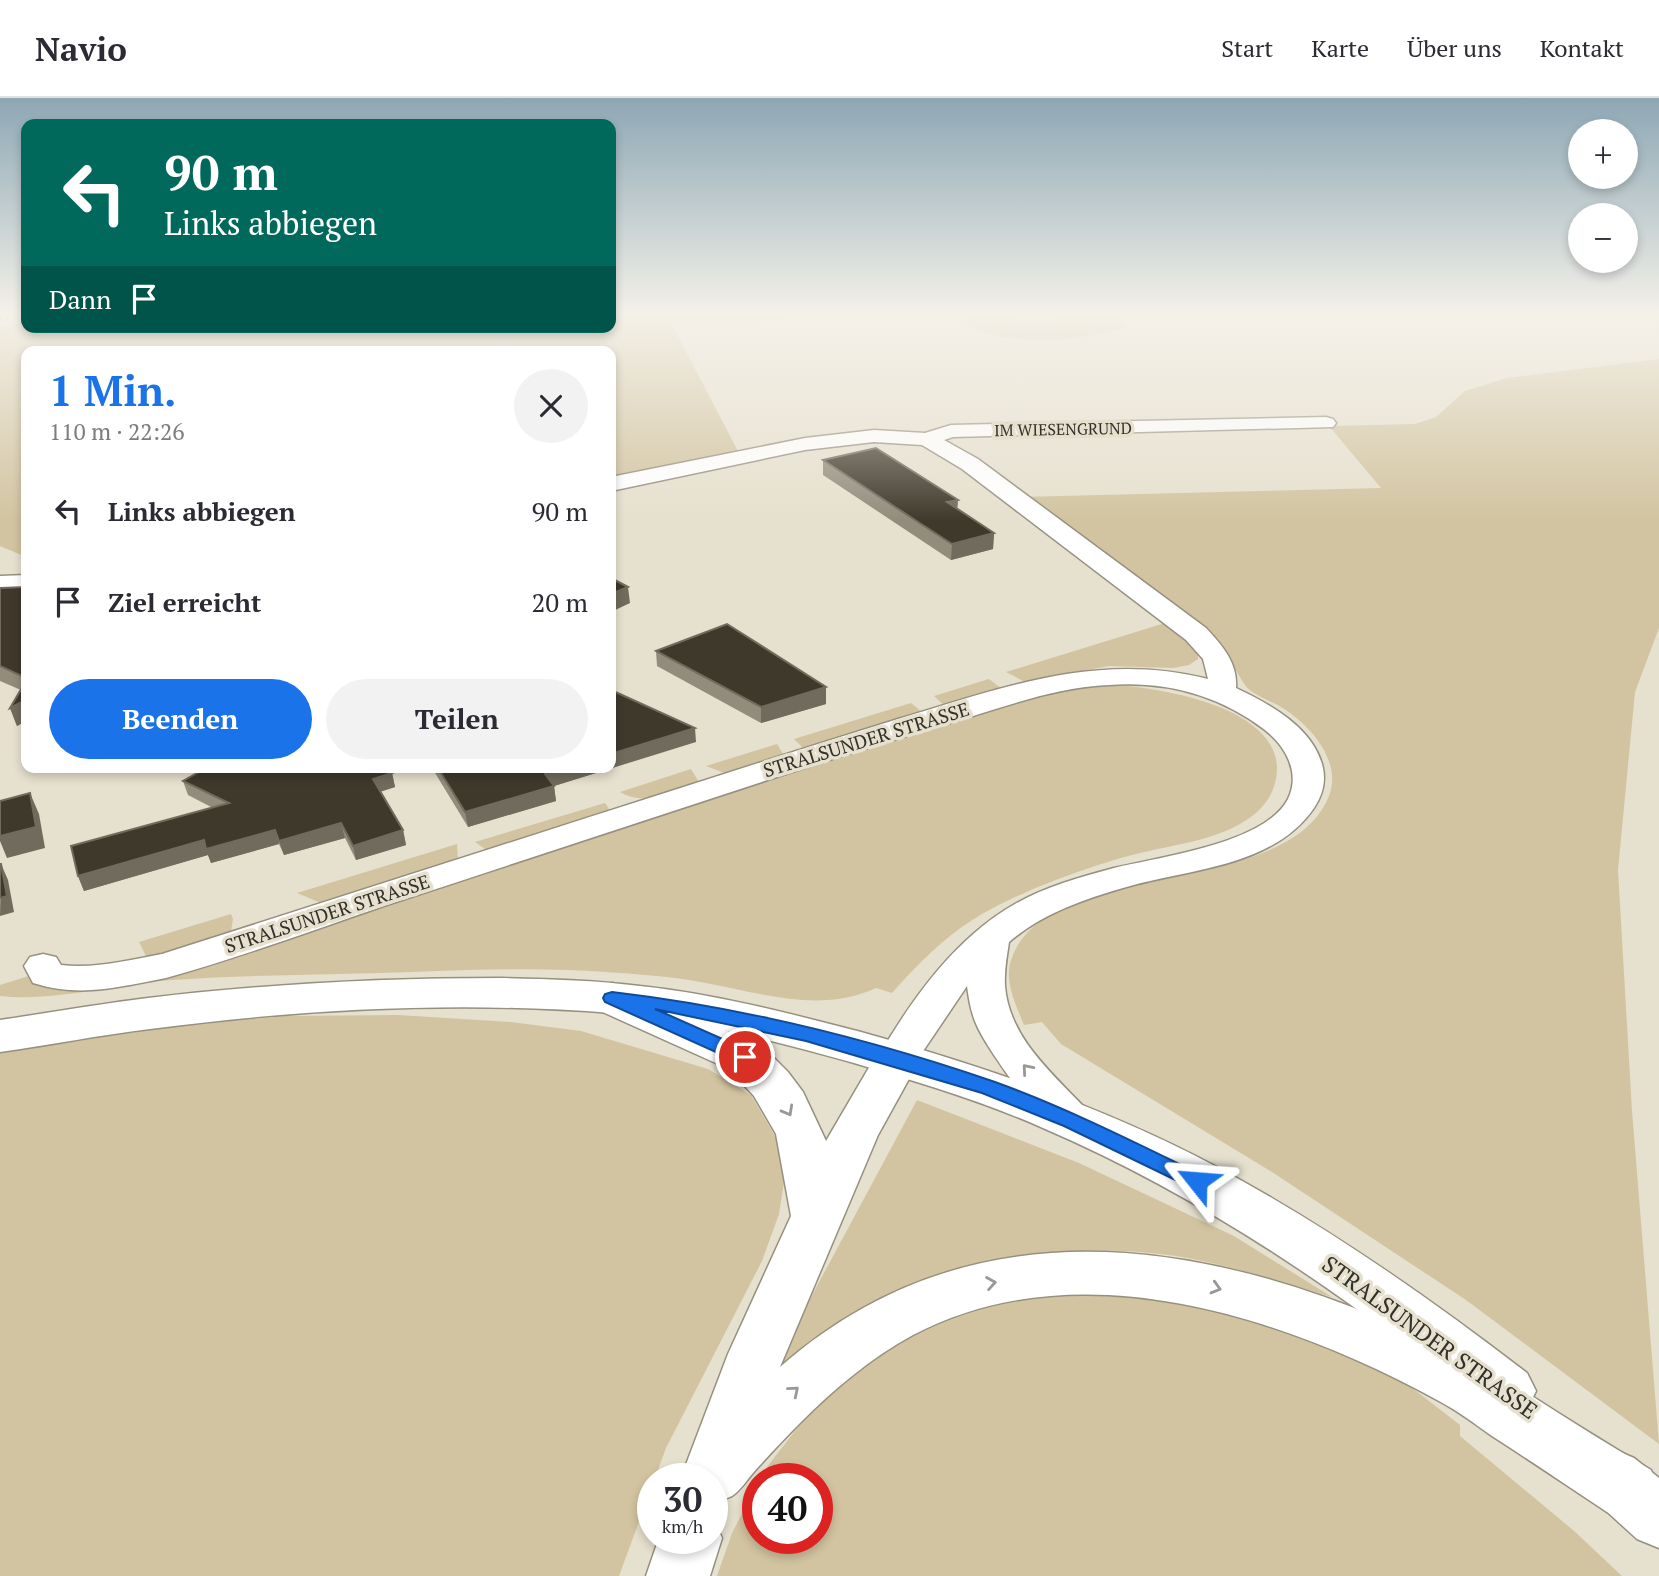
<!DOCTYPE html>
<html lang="de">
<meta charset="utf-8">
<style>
:root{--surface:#fff;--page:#f2f2f3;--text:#2b2b33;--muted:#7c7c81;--line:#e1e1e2;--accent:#1a73e8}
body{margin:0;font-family:"PT Serif",serif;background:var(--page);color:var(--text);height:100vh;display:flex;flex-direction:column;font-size:26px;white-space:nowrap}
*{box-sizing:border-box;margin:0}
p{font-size:23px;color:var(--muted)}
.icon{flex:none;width:38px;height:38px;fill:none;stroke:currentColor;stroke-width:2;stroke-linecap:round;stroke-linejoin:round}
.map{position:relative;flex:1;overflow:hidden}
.details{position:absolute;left:21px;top:248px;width:595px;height:427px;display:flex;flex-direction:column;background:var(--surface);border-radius:14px;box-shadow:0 4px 10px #0003}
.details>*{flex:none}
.top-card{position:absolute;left:21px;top:21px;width:595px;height:214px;border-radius:14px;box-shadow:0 4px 10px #0003;background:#00695c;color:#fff;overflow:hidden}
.buttons{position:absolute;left:1568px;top:21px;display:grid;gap:14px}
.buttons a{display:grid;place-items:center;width:70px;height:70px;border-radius:50%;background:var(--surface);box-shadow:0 4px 10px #0003;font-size:35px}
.speed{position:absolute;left:637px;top:1365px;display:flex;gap:14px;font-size:35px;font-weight:700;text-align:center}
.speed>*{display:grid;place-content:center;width:91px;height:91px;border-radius:50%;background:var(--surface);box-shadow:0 4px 10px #0003;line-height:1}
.speed small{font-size:18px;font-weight:400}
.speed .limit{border:10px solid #d22;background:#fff;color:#111}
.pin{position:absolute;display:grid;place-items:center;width:60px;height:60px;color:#fff;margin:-30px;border:4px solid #fff;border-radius:50%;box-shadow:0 2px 7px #0007}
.me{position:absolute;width:77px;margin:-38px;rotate:298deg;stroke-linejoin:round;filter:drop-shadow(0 0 5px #0008)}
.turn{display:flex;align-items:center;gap:24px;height:147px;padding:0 28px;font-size:32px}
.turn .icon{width:91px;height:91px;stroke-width:2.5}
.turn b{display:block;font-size:49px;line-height:60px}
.then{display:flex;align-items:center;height:66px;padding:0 28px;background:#0003;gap:14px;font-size:26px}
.round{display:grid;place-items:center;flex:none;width:74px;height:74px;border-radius:37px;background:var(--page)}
.summary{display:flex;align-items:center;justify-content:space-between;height:119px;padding:0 28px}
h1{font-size:42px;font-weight:700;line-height:52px;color:var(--accent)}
.primary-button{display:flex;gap:14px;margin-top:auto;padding:14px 28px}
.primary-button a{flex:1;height:80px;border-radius:42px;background:var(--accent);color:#fff;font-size:28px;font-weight:700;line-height:80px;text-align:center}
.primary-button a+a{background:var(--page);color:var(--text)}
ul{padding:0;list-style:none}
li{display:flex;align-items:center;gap:21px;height:91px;padding:0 28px}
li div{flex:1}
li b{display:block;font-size:26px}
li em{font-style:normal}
header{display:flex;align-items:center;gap:42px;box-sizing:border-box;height:98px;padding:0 35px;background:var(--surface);border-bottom:2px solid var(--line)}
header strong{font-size:33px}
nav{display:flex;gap:38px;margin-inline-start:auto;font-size:24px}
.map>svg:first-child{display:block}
</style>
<header>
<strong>Navio</strong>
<nav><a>Start</a><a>Karte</a><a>Über uns</a><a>Kontakt</a></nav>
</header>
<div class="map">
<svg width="1659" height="1478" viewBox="0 0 1659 1478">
<rect width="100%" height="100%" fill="#e6e0ce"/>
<g fill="#d2c4a0">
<path d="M611,216H788L787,222L671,225L739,355L611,383V254H26V459L0,448V229L26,225V229H611Z"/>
<path d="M1011,216C1020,228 1050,228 1060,216H1121L1124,229C1085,244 1014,248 975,231C969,228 963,221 958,217Z"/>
<path d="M1659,261V530L1635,594L1618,772L1632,1013L1659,1346L1466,1202L1272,1074L1061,946L1042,924L1024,927C1017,910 1005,885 1010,866C1039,756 1292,805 1330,695C1341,661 1308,625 1281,609C1272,603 1252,597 1245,587C1235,572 1226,553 1213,540C1195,523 1172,510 1153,496C1109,464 1065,432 1021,399L1381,390L1329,328L1415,326L1436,319L1465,293L1507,280Z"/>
<path d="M1165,525L1198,550V561L1189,567L1173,570L1109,568L1025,584L1006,574Z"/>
<path d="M989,581L1002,591L946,609L934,598Z"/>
<path d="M1118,587C1163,591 1274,608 1277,669C1277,688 1270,702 1256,715C1224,742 1175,746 1136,756C1089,768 1015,795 974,821C943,840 916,868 892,895L876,890C818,917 755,893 695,883C666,878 636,876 606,874C530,868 454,873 379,875C310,877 241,877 173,882C115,885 59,904 0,898V887L35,876C47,888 56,891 74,889L1026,599L1069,590Z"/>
<path d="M911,605L924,616L806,653L794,641Z"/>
<path d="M777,646L785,659L730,677L706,668Z"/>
<path d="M691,671L700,686C675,694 645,709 620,694Z"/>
<path d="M605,705L611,714L488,753L475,744Z"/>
<path d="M457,746L458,762L321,805L297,795Z"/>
<path d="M231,816L233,821L231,834L147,860L139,844Z"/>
<path d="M398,917L511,924L581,933L708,971L751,997L780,1047L784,1084L779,1116L762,1163L666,1350L619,1478H0V955L163,930L285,918Z"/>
<path d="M917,1002L1079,1065L1234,1138L1332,1199C1285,1186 1236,1169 1188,1160C1074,1140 933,1159 836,1226C817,1239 800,1255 783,1270L781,1255Z"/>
<path d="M1119,1193L1183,1201L1355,1256L1398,1279L1460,1327V1338L1573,1432L1622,1478H717L732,1435L758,1385V1440H817V1381H760C767,1368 776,1357 785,1346C846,1264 947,1207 1049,1196C1072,1194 1096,1194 1119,1193Z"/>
</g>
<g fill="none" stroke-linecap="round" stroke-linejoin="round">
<g stroke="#969080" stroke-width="3">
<g id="street">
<path d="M1326,319L1333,321L1336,325L1333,329L953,339L944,342L978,361L1206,530C1222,547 1238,565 1236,590C1270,606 1314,630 1323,670C1326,685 1322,698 1314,710C1273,770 1187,771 1123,790C1082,802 1042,816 1009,844C1007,858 1004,873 1005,888C1009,940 1053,976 1087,1012L1093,1023L1087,1034C1082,1036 1076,1039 1071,1039C1046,1037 989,953 978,930C971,916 969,902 967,888L911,971L897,975L883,971L877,961C911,902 955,840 1015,806C1045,789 1080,779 1114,770C1159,759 1265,746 1288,701C1301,674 1285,648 1265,632C1219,597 1166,583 1109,587C1062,589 1018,604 973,618C923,633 873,648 823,664C678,711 534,759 390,806C316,831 242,859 166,880C118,889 81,900 33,885L24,868L30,859L43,856L56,859L61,867C95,871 129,862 162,856C331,802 499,748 668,694C745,669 821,645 898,621C1003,590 1097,553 1208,581L1203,561L1186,542L962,371L922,347L874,344L805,352L611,393V379L805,340L874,332L925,335L951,327Z"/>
<path d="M26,477V493L0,494V478Z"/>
</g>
</g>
<g stroke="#969080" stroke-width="3">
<g id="secondary">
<path d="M500,880C547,881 594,882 640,888C715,896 788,915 861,934C982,968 1101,1008 1213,1067C1324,1126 1427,1198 1527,1275L1536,1293L1527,1311L1507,1319L1487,1311C1350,1200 1206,1100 1043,1030C982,1003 918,984 854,965C775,943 694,922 612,915C459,903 302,911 150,931C100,937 50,947 0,954V922C49,915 98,906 148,900C265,886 382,880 500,880Z"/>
<path d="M1613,1351L1634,1360L1659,1380V1450L1637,1441L1592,1400L1583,1380L1592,1360Z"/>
</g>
</g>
<g stroke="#969080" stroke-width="3">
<g id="highway">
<path d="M612,885L761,947L788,974L803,994L826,1043L881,949L897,944L913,949L920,961L878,1037L780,1269C991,1084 1253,1151 1479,1266C1500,1277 1519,1290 1538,1302C1575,1326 1613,1349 1651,1372L1659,1392L1651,1414L1629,1422L1607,1414C1569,1389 1531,1363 1492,1338C1475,1326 1458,1313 1439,1303C1287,1220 1079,1149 913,1237C872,1259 834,1291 801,1324C784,1341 769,1357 753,1375C747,1382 740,1393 732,1398C726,1401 719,1403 712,1406V1381H683L682,1377L728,1256L791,1118L776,1036L754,998L729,971L596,911L590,900L596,889Z"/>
<path d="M712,1418L722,1440L710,1478H646L659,1440H712Z"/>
</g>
</g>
<use href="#street" fill="#fff" fill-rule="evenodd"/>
<use href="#secondary" fill="#fff" fill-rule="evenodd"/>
<use href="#highway" fill="#fff" fill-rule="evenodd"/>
<path stroke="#4e4a43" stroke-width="3.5" stroke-dasharray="2 4.5" stroke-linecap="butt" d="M0,220L26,216"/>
</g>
<g fill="#928c7c">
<path d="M823,362L957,411L994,435L993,451L951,462L823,377Z"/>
<path d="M26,489V623L17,628L10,610L21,592L0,583V490Z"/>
<path d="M656,553L826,589V606L761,625L657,568Z"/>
<path d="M696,644L554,688L556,703L468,729L432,670H611Z"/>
<path d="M392,675L395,689L380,694L403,732L406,747L356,762L345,740L284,757L279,746L211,765L208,757L84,793L78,778L213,710L188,697L183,683Z"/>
</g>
<g fill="#706b5c">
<path d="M958,402L957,417L947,404Z"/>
<path d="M994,435L993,451L951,462L952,446Z"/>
<path d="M628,489L630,505L611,514V496Z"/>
<path d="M826,589V606L761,625V609Z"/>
<path d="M26,602V623L17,628L10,610Z"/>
<path d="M695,630L696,644L554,688L556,703L468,729L465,714L545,676L563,670H611V656Z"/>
<path d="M392,675L395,689L376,695L373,681Z"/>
<path d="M30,695L39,716L45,750L7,760L0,743V738Z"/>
<path d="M341,725L345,740L284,757L279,743Z"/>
<path d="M275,732L279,746L211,765L208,757L84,793L78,778L204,742Z"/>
<path d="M403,732L406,747L356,762L353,748Z"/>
<path d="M1,766L8,782L14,814L0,818Z"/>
</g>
<g fill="#3e392b" stroke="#706b5c" stroke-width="2">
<path d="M876,350L958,402L947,404L994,435L952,446L823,362Z"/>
<path d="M611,480L628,489L611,496Z"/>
<path d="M26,489V580L0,568V490Z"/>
<path d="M727,526L826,589L761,609L656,553Z"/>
<path d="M26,583V602L10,610Z"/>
<path d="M611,592L695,630L611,656Z"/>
<path d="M206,670H382L392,675L373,681L403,732L353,748L341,725L279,743L275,732L206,751L204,742L78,778L71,748L229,705L183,683Z"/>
<path d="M438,670H563L545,676L554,688L465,714Z"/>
<path d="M30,695L36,729L0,738V703Z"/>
<path d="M0,766H1L7,798L0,800Z"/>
</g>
<defs><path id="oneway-chevron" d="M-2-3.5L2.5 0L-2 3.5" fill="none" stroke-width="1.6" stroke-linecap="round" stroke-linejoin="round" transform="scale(1.75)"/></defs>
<g stroke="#999894">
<use href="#oneway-chevron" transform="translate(1027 971) rotate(-131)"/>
<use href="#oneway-chevron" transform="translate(788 1013) rotate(61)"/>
<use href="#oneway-chevron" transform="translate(991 1185) rotate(-10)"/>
<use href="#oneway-chevron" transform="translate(1216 1190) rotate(16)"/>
<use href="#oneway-chevron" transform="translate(794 1293) rotate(-40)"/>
</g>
<linearGradient id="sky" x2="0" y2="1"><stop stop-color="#8da7b4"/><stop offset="0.51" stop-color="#f4f1e9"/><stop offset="1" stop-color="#f4f1e9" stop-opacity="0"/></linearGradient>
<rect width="1659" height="423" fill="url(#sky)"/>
<path fill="#1a73e8" stroke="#114b97" stroke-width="2" d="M612,894C740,909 873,942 995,984C1067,1010 1136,1045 1204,1078L1207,1083L1204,1089L1197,1092L1190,1089L1064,1028L982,995L806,943L655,911L752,954L755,959L752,964H738L605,904L603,900L605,896Z"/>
<g text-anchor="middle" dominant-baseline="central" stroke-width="7" stroke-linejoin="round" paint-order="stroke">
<g font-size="16" fill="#33302a" stroke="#e6e0ce">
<text transform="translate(1063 331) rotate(-1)">IM WIESENGRUND</text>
</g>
<g font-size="19" fill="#33302a" stroke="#e6e0ce">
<text transform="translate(866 641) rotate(-17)">STRALSUNDER STRASSE</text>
<text transform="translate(327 815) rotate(-18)">STRALSUNDER STRASSE</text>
</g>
<g font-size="23" fill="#33302a" stroke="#e6e0ce">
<text transform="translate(1430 1239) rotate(36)">STRALSUNDER STRASSE</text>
</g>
</g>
</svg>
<div class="buttons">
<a>+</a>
<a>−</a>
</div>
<div class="speed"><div>30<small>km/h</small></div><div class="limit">40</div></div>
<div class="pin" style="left:745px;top:959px;background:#d93025"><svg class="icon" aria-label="arrive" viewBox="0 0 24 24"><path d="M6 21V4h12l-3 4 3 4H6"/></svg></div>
<svg class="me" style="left:1197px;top:1083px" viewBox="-20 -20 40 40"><path d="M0-17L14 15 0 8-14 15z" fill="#1a73e8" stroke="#fff" stroke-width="4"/></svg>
<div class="top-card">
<div class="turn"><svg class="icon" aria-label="left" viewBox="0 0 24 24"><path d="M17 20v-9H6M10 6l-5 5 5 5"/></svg><div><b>90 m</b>Links abbiegen</div></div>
<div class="then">Dann<svg class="icon" aria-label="arrive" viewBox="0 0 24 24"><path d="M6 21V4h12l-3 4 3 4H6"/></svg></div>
</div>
<section class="details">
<div class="summary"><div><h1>1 Min.</h1><p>110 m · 22:26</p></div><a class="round"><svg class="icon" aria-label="close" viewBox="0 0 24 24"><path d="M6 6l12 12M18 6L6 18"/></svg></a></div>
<ul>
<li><svg class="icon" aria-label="left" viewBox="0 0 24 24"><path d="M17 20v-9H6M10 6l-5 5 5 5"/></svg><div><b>Links abbiegen</b></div><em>90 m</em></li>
<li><svg class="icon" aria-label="arrive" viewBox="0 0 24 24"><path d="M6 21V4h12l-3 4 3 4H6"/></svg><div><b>Ziel erreicht</b></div><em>20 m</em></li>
</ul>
<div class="primary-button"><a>Beenden</a><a>Teilen</a></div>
</section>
</div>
